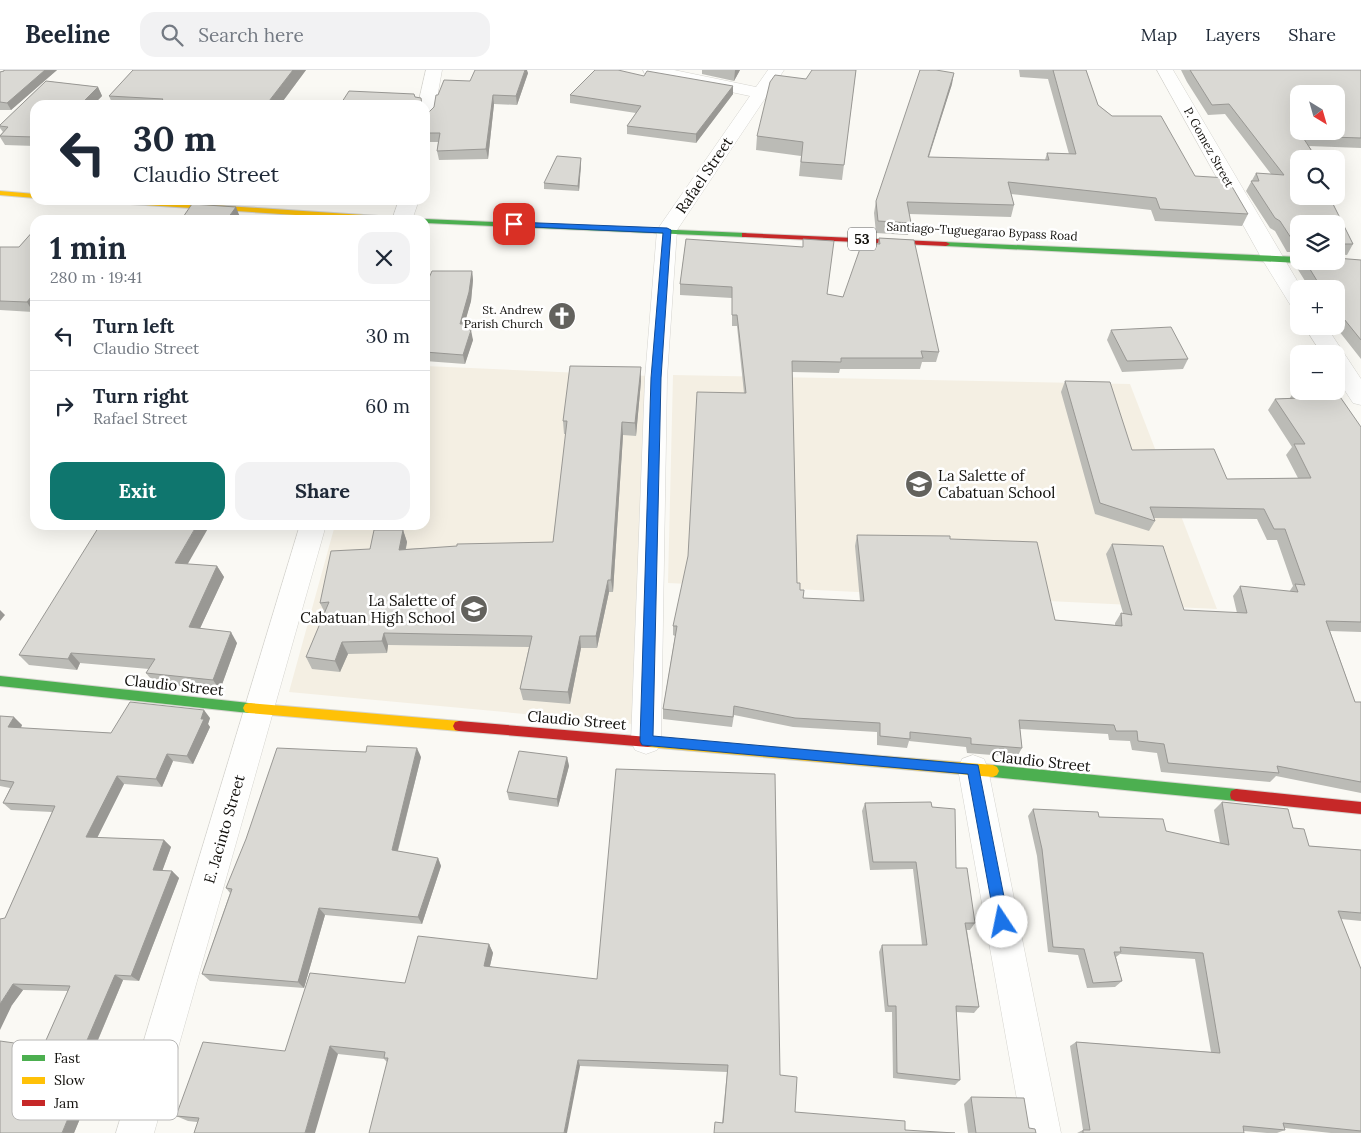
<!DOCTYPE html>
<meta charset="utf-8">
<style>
:root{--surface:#fff;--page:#f2f2f3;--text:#1f2937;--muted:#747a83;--line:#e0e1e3;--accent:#0f766e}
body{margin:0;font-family:Lora,serif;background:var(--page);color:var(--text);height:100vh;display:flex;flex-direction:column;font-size:19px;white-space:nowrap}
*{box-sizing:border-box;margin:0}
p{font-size:16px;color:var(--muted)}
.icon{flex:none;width:28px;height:28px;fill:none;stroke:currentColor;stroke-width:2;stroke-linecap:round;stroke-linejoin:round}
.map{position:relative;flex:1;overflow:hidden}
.panel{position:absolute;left:30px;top:145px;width:400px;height:315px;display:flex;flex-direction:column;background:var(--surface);border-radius:15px;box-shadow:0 5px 20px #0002}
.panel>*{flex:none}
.hud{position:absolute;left:30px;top:30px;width:400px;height:105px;border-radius:15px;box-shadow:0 5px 20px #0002;background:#fff;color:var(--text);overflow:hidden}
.needle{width:32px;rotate:143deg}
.controls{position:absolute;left:1290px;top:15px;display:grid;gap:10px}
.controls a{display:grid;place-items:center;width:55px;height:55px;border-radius:10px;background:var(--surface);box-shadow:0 5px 20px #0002;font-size:25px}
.pin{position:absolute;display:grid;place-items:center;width:42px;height:42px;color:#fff;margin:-21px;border-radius:10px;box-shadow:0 2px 8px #0006}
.me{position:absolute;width:55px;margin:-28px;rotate:349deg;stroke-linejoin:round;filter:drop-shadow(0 0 4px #0008)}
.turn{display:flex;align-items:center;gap:18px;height:105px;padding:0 20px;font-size:22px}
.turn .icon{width:65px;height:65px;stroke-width:2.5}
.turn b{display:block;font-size:35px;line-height:42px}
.round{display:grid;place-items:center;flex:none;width:52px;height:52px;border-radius:15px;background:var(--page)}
.summary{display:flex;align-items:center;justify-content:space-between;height:85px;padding:0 20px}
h1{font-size:30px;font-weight:800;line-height:38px}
.action{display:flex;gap:10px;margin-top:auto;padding:10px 20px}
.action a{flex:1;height:58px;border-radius:15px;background:var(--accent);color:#fff;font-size:20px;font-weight:800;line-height:58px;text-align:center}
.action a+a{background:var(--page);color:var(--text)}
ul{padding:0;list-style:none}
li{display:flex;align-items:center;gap:15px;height:70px;padding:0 20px;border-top:1px solid var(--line)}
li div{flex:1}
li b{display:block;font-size:19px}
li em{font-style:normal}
header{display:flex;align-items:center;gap:30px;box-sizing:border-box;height:70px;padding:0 25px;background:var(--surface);border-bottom:1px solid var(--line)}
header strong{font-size:24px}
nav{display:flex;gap:28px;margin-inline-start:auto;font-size:18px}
.search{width:350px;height:45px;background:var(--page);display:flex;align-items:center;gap:12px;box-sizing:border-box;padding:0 18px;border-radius:15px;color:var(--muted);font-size:19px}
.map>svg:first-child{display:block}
</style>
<header>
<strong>Beeline</strong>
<div class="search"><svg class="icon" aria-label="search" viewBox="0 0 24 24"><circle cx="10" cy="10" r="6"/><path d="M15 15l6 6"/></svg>Search here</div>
<nav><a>Map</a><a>Layers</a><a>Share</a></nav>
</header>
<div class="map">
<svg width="1361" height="1063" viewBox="0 0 1361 1063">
<rect width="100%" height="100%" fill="#faf9f4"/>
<g fill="#f4efe3">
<path d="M425,296L649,306L632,654L289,622L335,455H425Z"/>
<path d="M673,305L1130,314L1217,539L668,513Z"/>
</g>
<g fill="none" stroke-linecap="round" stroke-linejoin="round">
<g stroke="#d5d4cf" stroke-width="1">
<g id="street">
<path d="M426,0H442L434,45L431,49L425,50V35H418Z"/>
<path d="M643,0H674L756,17L768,0H784L677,160L667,308L661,671L657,680L646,684L635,680L631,671L645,308L657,160L750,26L651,5L645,4Z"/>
<path d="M1157,0H1173L1302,219H1299V238L1291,236L1262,189Z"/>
<path d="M399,130H419L412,150H392Z"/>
<path d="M1304,256H1326L1361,309V335L1353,333L1336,307V284H1322Z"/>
<path d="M300,455H326L154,1063H116Z"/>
<path d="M973,685L984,689L988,699L1061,1063H1023L958,699L962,689Z"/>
</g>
</g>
<g stroke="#d5d4cf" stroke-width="2">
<g id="fast">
<path d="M425,149L745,163L749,165L745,167L425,153V150H422Z"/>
<path d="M943,172L1299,187V191H1302L1299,193L946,176L942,174Z"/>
<path d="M0,606L249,633L253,634L255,638L253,642L249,643L0,616Z"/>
<path d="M993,695L1236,719L1241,721L1242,725L1241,729L1236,731L993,707L989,705L987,701L989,697Z"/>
</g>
</g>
<g stroke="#d5d4cf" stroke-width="2">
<g id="slow">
<path d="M0,121L35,124V128L0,125Z"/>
<path d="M96,130H137L409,148L413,150H372L100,132Z"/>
<path d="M249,633L459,651L463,652L465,656L463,660L459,661L249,643L245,642L243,638L245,634Z"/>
<path d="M648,667L993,695L997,697L999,701L997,705L993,707L648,677L644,676L642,672L644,668Z"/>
</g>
</g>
<g stroke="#d5d4cf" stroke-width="2">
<g id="jam">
<path d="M742,163L946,172L950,174L946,176L745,167H742Z"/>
<path d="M459,651L648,667L652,668L654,672L652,676L648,677L459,661L455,660L453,656L455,652Z"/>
<path d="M1236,719L1361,732V744L1236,731L1231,729L1230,725L1231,721Z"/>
</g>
</g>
<use href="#street" fill="#fefefd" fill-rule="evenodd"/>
<use href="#fast" fill="#4caf50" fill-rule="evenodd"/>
<use href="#slow" fill="#ffc107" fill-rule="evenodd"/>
<use href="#jam" fill="#c62828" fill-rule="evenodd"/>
</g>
<g fill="#bbbbb6">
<path d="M4,0H57L11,40H0V2L4,1Z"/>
<path d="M133,0H306L280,35H113L109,26Z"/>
<path d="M702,0H740L734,11L702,4Z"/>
<path d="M856,0L842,110L799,106L801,86L756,80L757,66L806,9Z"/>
<path d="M1019,0H1086L1098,35L1112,46L1248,144L1242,156L1155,151L1151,140L1011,124L1014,135L1011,147L909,144L911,153L908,165L876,163L874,143L876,131L952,14L929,87L1045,90L1047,83L1069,84L1048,9L1020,7Z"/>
<path d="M1181,0H1361V78L1309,76L1315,86L1313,89H1299L1353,174L1347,185L1337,184L1336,186V154H1299V182H1287L1275,161L1270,158L1246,121L1256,103L1271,104L1225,44L1208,45L1187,12Z"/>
<path d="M528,3L517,35L494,34L488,89L439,90L437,81L438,72H425V42H429L434,37L470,11Z"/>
<path d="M644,6L733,16V24L696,73L627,64V56L636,43L570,33V25Z"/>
<path d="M46,11L98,17L102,26L93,35H35V76L5,75L0,67V65L3,62L0,58V55Z"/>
<path d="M581,88V94L579,121L544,119V113Z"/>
<path d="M219,130H250L249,132Z"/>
<path d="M35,159V240L33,242L0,240V177H19Z"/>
<path d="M879,168L939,282L936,292H922L920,299H840L839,303L792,302L797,513L803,528L860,531L855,476L857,465L950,469L1055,550L1115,555V553L1121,543H1123L1106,484L1112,474L1184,540L1237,543L1233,526L1240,516L1289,522L1293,516L1277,470H1267L1257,449L1154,448L1155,451L1149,461L1095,444L1061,322L1065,311L1132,380L1227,409L1298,408L1286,385L1292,377L1268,340L1275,329L1290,328L1295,320L1361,357V562L1330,561L1355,632H1361V723L1276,706L1270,712L1161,702L1157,683L1132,680L1130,671L1109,670L1108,664L1020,659L1022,678L1017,687L967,683L966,677L909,671L907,678L877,675V662L793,657L734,645L732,657L663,649V639L675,566L673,565V556L744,323L737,256H732V228L680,225V214L686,169L827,224L843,227L878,174Z"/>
<path d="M1361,190V289L1335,256H1336V219H1310L1297,198L1301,191H1336Z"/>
<path d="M472,201L473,210L471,231L464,254L466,259L473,270L465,294L425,291V217Z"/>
<path d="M1111,260L1188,289L1183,299L1122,302L1107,270Z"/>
<path d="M641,297V311L636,366L623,365L613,522H609L597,578H581L570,634L523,630L520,619L529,577L388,575L387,583L348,584L340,602L312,599L306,587L325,543L320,533L370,479L403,460L407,472L406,479L553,472L566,364H564L563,351Z"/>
<path d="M187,494L217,496L224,507L200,558L237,573L220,620L154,613L146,603L149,599L80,593L77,600L29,595L19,585Z"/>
<path d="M0,646L22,655L21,658L111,663L210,648L208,654L210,657L193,694L173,691L162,717L124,714L97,768L164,770L171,777L162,801H172L179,808L139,911L123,910L96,975L115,980L106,1010H96L74,1063L43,977L68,921L23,920L12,935L5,848L52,742L11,740L3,733L10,718L0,716Z"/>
<path d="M421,687L398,781L438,788L441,796L422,854L325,845L304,918L210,911L202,904L230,823L226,818Z"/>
<path d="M567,687L569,696L558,737L509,730L507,722Z"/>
<path d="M1222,732L1293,758L1309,776L1361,780V851L1341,849L1361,899V1063H1331L1285,1058V1060L1277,1063H1267L1244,1061V1063H1077L1083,1060L1070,976L1076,972L1211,982L1195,889L1120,884L1116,887L1122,911L1115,917L1087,918L1078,885L1048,882L1037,786L1028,746L1033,739L1099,747L1220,773L1214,740Z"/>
<path d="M865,733L932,737L956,798L975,853L970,860H967L979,937L974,943L956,942L960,1010L955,1015L893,1008L892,942H885L879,882L882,875H922L913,799L870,800L862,741Z"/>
<path d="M489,874L493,883L490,896L780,1005L795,1042L905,1060L722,1053L727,1002L580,996L387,992L384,989L338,984L197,1052L188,1051L176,1046L285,981L405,913Z"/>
<path d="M971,1027L1029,1058L1036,1063H968L964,1034Z"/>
</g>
<g fill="#999894">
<path d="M45,0H57L11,40L7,33Z"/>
<path d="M293,0H306L280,35H266Z"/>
<path d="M525,0H527L528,3L517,35L516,26Z"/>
<path d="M735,0H740L734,11Z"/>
<path d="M954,3L952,14L925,98L928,87Z"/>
<path d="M733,16V24L696,73V64Z"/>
<path d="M98,17L102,26L93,35H80Z"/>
<path d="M493,25L494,34L488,89L486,79Z"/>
<path d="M581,88V94L579,121L578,116Z"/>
<path d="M236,137L240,147L238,150L228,148Z"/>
<path d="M472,201L473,210L471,231L462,263L460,254Z"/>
<path d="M35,222V240L33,242L27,232Z"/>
<path d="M471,260L473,270L465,294L463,285Z"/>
<path d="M641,297V311L636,366L635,353Z"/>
<path d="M622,352L623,365L613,522L611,510Z"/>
<path d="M197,455H210L182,504L175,493Z"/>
<path d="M403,460L407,472L403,492L399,480Z"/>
<path d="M217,496L224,507L196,567L189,557Z"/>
<path d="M608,510L609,522L597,578L596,566Z"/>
<path d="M0,540L5,545L0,551Z"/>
<path d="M231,562L237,573L220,620L213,610Z"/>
<path d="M384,563L388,575L387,583L382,571Z"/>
<path d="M580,566L581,578L570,634L568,622Z"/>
<path d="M342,572L348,584L340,602L335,591Z"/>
<path d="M71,583L80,593L77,600L68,589Z"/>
<path d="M204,640L210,648L208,654L210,657L193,694L187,686Z"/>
<path d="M14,647L22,655L17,665L8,657Z"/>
<path d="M417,678L421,687L396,787L392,780Z"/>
<path d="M167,684L173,691L162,717L156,709Z"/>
<path d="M567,687L569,696L558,737L557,729Z"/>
<path d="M117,706L124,714L94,774L86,767Z"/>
<path d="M164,770L171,777L160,807L153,800Z"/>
<path d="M438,788L441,796L422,854L418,847Z"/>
<path d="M172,801L179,808L139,911L131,906Z"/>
<path d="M319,838L325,845L304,918L298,912Z"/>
<path d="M489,874L493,883L488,904L484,896Z"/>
<path d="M115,905L123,910L94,979L85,975Z"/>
<path d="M13,914L23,920L12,935L0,960V934Z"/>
<path d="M107,975L115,980L106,1010L97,1005Z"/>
<path d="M330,976L338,984L315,1063H305Z"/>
<path d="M578,990L580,996L567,1063H564Z"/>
<path d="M86,1005L96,1010L74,1063H62Z"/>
</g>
<g fill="#dad9d4" stroke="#999894" fill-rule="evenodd">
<path d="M4,0H45L7,33L0,32V2L4,1Z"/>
<path d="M133,0H293L266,35H158L163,29L109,26Z"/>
<path d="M475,0H525L516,26L493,25L486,79L437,81L440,63H425V42H429L434,37L436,25H438L444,10L470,11Z"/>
<path d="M595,0H618L644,6L647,1L733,16L696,64L627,56L641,36L570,25Z"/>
<path d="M812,0H856L844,95L801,92L803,72L757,66L770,12L775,5L806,9Z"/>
<path d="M920,0H936L954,3L928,87L1049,90L1047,83L1076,84L1053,0H1086L1098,35L1112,46H1161L1195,106L1227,108L1248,144L1160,139L1156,128L1008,112L1014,135L907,132L911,153L878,151L876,131Z"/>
<path d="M1190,0H1361V68L1302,66L1315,86H1309L1310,89H1299V126H1329L1353,174H1342L1340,179H1336V154H1299V171H1293L1280,151L1275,148L1251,111H1259L1256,103L1284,105L1229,34L1212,35ZM1299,24H1336V61H1299Z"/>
<path d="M46,11L98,17L80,35H35V67L0,66L8,57L0,56V55Z"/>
<path d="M349,21L414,24L415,27L421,28L422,35H340Z"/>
<path d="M557,86L581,88L578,116L544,113Z"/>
<path d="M192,134L236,137L228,148L247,150H181Z"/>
<path d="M35,159V222L27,232L0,231V177H19Z"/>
<path d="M879,168L914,170L939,282L921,281L923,288H841V292L792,291L797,513H800V520H804L803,528L864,531L857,465L950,466V469L1037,472L1055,550L1122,556L1121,543L1132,545L1112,474L1163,476L1184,540L1247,543L1240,516L1298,522L1295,514L1305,515L1285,459H1274L1264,439L1150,437L1155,451L1100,433L1065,311L1110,312L1132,380L1214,379L1227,409L1311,408L1294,374H1305L1275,329L1300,328L1295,320H1299V321H1336L1361,357V552L1326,551L1355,632H1361V712L1277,696L1279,703L1168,693L1164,674L1138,671L1137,661H1116L1114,655L1019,650L1022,678L971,674V668L910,662V669L880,666V653L795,648L734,636L733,647L663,639L677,556H673L688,486L697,322L746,323L737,245H732V217L680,214L686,169L803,177V169L834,171L827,224L843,227L862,173L880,174Z"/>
<path d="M1336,188L1361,190V270L1336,239V219H1322L1305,191H1336Z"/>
<path d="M432,201H472L469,222L460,254H465V259L471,260L463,285L425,282V217Z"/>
<path d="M1171,257L1188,289L1127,291L1111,260Z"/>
<path d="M570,296L641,297L635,353L622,352L611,510H608L596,566H580L568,622L520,619L532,566L384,563L382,571L342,572L335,591L306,587L329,532L320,533L331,481L370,479L374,460H403L399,480L457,476V474L553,472L567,351H563Z"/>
<path d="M100,455H197L175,493L217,496L189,557L231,562L213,610L146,603L155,589L71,583L68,589L19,585Z"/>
<path d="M130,632L204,640L201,649H204L187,686L167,684L156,709L117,706L86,767L164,770L153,800L172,801L131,906L115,905L85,975H107L97,1005H86L62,1063H0V971L43,977L70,916L13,914L0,934V849L5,848L55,736L3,733L14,712L0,710V646L14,647L8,657L111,663Z"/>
<path d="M367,676L417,678L392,780L438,788L418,847L319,838L298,912L202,904L232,819L226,818L246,769L277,678L366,682Z"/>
<path d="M519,681L567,687L557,729L507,722Z"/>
<path d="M616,699L775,704L780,1005L797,1007L795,1042L905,1051V1060L955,1063H714L715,1052L723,1053L728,995L578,990L564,1063H369L388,988H384L385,982L330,976L305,1063H194L199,1048L176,1046L203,972L285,981L310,903L405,913L418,866L489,874L484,896L597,909Z"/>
<path d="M931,732L932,737L955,739L956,798H967L975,853H965L979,937L956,936L960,1010L897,1003L896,936H888L882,875H927L916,792H873L865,733Z"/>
<path d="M1222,732L1288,739L1293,758L1304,759L1309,776L1361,780V843L1338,841L1361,899V1061L1283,1053L1285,1060L1243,1056L1244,1063H1083V1060H1090L1076,972L1220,983L1203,883L1120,877L1121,882H1114L1122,911L1093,913L1084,879L1053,877L1042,779L1033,739L1098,742L1099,747L1163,749L1166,761L1229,775Z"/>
<path d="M971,1027L1024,1028L1029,1058L1035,1059L1036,1063H976Z"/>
</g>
<path fill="#1a73e8" stroke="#114b97" d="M514,152L667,158L671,160L661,308L653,666L978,695L1009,852L1007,857L1002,859L997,857L995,852L968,704L642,675L640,671L651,308L663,163L511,156V152Z"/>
<defs>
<g id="church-disc" transform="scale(1.4375)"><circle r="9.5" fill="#63625d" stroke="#fff"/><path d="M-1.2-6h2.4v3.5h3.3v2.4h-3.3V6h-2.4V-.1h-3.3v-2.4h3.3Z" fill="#fff"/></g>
<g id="school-disc" transform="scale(1.4375)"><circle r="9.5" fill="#63625d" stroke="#fff"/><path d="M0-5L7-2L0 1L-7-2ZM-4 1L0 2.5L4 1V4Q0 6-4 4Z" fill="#fff"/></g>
<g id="university-disc" transform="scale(1.4375)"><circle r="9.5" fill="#63625d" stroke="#fff"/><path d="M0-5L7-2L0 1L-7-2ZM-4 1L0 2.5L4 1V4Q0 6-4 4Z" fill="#fff"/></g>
</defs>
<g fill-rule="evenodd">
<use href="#church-disc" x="562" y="246"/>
<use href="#school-disc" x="919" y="414"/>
<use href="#university-disc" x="474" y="539"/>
</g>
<g text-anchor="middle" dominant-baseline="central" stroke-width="5" stroke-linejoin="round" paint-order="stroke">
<g font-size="12" fill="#12100c" stroke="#fff">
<text transform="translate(1209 77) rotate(61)">P. Gomez Street</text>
<text transform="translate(982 161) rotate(3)">Santiago-Tuguegarao Bypass Road</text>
</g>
<g font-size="12" fill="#12100c" stroke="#fff" text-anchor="end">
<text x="543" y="239">St. Andrew<tspan x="543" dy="14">Parish Church</tspan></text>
</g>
<rect fill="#fff" stroke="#595855" stroke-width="1" x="848" y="157.5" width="28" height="23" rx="4"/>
<g font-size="14" font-weight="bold" fill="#12100c">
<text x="862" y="169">53</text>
</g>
<g font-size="15" fill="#12100c" stroke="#fff">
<text transform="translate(704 105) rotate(-56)">Rafael Street</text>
<text transform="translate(174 615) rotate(6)">Claudio Street</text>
<text transform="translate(577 650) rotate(5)">Claudio Street</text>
<text transform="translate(1041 691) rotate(6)">Claudio Street</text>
<text transform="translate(224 759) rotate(-74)">E. Jacinto Street</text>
</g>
<g font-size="15" fill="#12100c" stroke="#fff" text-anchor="start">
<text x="938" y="405">La Salette of<tspan x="938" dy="17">Cabatuan School</tspan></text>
<text x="455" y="530" text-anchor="end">La Salette of<tspan x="455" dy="17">Cabatuan High School</tspan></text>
</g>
</g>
<rect x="12" y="970" width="166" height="80" rx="8" fill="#fff" stroke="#b8b7b6" stroke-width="1"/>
<rect x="22" y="985" width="23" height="6" fill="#4caf50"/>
<rect x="22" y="1007" width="23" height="7" fill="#ffc107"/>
<rect x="22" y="1030" width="23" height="6" fill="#c62828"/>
<g font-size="14" fill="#12100c">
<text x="54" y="993">Fast</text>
<text x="54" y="1015">Slow</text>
<text x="54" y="1038">Jam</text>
</g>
</svg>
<div class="controls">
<a><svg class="needle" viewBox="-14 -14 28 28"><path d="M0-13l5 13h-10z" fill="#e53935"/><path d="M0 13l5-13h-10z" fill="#747a83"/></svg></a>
<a><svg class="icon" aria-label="search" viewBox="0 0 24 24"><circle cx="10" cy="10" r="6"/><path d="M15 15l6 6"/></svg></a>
<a><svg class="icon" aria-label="layers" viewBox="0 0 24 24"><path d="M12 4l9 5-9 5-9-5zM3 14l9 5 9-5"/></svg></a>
<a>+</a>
<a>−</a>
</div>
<div class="pin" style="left:514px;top:154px;background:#d93025"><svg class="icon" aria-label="arrive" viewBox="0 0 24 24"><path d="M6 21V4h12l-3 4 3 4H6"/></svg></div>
<svg class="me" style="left:1002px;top:852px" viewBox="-20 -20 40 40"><circle r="19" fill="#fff"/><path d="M0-13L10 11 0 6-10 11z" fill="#1a73e8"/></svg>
<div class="hud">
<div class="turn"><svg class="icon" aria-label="left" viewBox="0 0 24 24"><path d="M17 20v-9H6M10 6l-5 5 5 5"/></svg><div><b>30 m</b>Claudio Street</div></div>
</div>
<section class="panel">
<div class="summary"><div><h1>1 min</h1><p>280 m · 19:41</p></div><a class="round"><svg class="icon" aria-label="close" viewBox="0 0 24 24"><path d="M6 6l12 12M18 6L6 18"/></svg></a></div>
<ul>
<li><svg class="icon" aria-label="left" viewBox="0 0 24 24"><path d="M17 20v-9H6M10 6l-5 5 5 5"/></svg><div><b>Turn left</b><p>Claudio Street</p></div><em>30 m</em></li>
<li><svg class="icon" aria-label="right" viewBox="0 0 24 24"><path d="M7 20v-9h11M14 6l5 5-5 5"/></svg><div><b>Turn right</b><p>Rafael Street</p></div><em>60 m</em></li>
</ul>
<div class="action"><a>Exit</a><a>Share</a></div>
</section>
</div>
